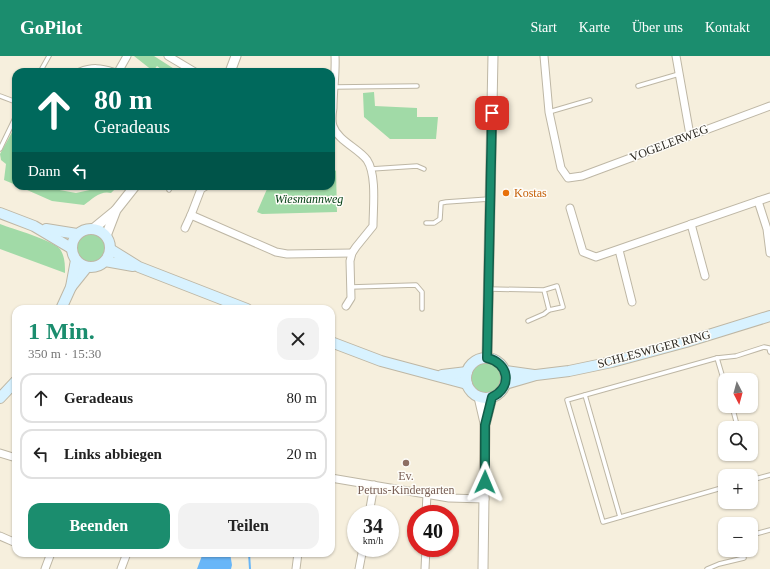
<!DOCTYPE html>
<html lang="de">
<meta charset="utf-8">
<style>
:root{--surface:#fff;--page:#f2f2f2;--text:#222;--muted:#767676;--line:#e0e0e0;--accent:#1b8d6e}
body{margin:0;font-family:"Times New Roman",serif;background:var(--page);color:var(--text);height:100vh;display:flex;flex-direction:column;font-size:15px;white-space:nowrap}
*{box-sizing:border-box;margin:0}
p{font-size:13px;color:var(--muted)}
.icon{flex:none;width:22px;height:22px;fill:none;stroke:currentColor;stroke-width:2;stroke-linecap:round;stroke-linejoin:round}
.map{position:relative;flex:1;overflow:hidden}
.side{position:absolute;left:12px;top:249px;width:323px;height:252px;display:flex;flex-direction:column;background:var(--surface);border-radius:12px;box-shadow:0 1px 3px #0004}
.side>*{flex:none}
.guide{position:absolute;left:12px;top:12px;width:323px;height:122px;border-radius:12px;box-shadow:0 1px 3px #0004;background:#00695c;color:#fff;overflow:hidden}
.needle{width:26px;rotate:174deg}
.fabs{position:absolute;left:718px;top:317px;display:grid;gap:8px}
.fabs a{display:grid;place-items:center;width:40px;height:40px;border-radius:8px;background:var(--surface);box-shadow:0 1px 3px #0004;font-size:20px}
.speed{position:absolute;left:347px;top:449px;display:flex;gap:8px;font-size:20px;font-weight:700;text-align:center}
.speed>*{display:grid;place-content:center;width:52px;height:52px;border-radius:50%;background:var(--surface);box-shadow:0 1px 3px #0004;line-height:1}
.speed small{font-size:10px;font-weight:400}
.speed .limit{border:6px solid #d22;background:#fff;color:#111}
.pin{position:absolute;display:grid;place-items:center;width:34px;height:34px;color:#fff;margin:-17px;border-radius:8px;box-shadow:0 2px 6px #0006}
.me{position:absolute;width:44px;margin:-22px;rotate:1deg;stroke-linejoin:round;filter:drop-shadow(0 0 3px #0008)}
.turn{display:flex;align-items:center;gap:14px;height:84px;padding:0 16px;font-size:18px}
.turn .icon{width:52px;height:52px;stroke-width:2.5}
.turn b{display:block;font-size:28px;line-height:34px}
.then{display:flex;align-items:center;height:38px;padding:0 16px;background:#0003;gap:8px;font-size:15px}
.round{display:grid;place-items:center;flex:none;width:42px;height:42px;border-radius:12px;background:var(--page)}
.summary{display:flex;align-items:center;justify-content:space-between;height:68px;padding:0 16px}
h1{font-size:24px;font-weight:600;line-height:30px;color:var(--accent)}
.cta{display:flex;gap:8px;margin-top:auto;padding:8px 16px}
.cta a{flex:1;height:46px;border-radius:12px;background:var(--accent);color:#fff;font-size:16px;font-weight:600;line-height:46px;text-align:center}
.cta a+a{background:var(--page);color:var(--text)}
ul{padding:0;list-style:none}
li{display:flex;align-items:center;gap:12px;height:50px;margin:0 8px 6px;padding:0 8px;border:2px solid var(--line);border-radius:12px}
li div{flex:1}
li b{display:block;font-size:15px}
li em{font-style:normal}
header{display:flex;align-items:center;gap:24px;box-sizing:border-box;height:56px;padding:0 20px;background:var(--accent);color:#fff}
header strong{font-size:19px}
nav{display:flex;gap:22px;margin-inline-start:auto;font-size:14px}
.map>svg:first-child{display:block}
</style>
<header>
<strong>GoPilot</strong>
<nav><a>Start</a><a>Karte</a><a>Über uns</a><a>Kontakt</a></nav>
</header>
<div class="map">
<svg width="770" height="513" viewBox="0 0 770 513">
<rect width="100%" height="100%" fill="#f6efdd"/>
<g fill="#a1daa7">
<path d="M134,0H154L179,16H165L157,10L153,15Z"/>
<path d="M374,36L375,50L417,52V61H438L436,83H390L364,61L363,37Z"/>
<path d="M16,69V82L13,89L16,96V129L4,124L6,108L1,104L0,98Z"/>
<path d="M331,111L336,115L337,156L262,158L257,156L267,133L294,132L295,130H331Z"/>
<path d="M18,130H48L54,133L76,137L108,130H118L111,137C101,134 92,143 84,149L52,145Z"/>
<path d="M0,168C13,173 52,184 60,193C65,200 65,209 65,217L0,193Z"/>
<circle cx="91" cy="193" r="16"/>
<circle cx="486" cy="322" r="16"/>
</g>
<path fill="#68b6f8" d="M203,497H230L232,509L231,513H197Z"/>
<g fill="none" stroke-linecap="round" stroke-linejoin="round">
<path stroke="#68b6f8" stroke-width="2" d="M249,497L250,513"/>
<g stroke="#beb7a5" stroke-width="5.5">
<g id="service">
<path d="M40,16L49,0"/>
<path d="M638,30L679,18"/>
<path d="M334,31L417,30"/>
<path d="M0,40L16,46"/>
<path d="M549,56L590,44"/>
<path d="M0,93L16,60"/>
<path d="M371,113L417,110L424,113"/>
<path d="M194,130L201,133"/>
<path d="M169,134L171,130"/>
<path d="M426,167H434L440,163L441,147L446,146L489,143"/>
<path d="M351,231L416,229L422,236V253"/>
<path d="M489,233L544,234L557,230L563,251L549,254L544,234"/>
<path d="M528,265L544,258L549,254"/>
<path d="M717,302L725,329"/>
<path d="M585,339L620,461"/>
<path d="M732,350L737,369"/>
<path d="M751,424L770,419"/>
<path d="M725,431L603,466L567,344L717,302L736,300L764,291L769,292L770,296"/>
<path d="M751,479L770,474"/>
<path d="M707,513L719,508L744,502L742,494"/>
</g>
</g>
<g stroke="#beb7a5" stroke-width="9">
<g id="minor">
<path d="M168,0L195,16"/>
<path d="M335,0C336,17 333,34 333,52C332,58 331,64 333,70C338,85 358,92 367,104C377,119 373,153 373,170L356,191L352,197L350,205L351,242L346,250"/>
<path d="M544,0L549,56L561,112L568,122L582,120L770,50"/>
<path d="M676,0L690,79"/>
<path d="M80,16C92,11 101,12 113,16"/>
<path d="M118,16L127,0"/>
<path d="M758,145L767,173L770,197"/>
<path d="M570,152L583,196L596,201L770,141"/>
<path d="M191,159L276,196L287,198L352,197"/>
<path d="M691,168L705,220"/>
<path d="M185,172L191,159L201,133L206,130"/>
<path d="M619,194L632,246"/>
<path d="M0,397L16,402"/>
<path d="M331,422L449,442L485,443"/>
<path d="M369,458L374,429"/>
<path d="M426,458L427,438"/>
<path d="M0,480L16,487"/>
<path d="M45,513L51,497"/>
<path d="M121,513L127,497"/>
<path d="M296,513L298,497"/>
<path d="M359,513L363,492"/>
<path d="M425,513L426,492"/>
</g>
</g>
<g stroke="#beb7a5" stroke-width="11">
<g id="tertiary">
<path d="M230,16L236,0"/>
<path d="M93,173L115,155"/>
<path d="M106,180L116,154L135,130"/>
<path d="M487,302L493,0"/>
<path d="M479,341L485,367"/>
<path d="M483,513L485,369L492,341"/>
</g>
</g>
<g stroke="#beb7a5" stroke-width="12">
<g id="secondary">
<path d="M0,157L34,170L71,192"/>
<circle cx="91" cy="192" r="19"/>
<path d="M46,173L77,178"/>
<path d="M110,193L139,211L247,253"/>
<path d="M105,205L133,210"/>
<path d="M71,231L87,211"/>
<path d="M61,253L71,231L76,204"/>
<path d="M331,286L381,305L467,328"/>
<circle cx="486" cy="322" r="20"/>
<path d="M505,315L534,319"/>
<path d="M442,319L467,316"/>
<path d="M505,328L536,319L569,315L612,306L686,286L770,260"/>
<path d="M0,342L16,325"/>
</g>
</g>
<use href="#service" stroke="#fff" stroke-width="3.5"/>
<use href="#minor" stroke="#fff" stroke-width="7"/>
<use href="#tertiary" stroke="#fff" stroke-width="9"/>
<use href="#secondary" stroke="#d8f2ff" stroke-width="10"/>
</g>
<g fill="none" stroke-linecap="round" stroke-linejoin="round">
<g stroke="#125c48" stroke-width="10">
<path id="route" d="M485,426V369L492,341C513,331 509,307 487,302L492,57"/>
</g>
<use href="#route" stroke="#1b8d6e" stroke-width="7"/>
</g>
<circle fill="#e8710a" stroke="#fefdf9" stroke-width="1.5" cx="506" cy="137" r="4"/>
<circle fill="#8d6e63" stroke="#fefdf9" stroke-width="1.5" cx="406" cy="407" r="4"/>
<g text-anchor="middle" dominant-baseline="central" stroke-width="3" stroke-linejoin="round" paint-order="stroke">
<g font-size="12" fill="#2c2922" stroke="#fefdf9">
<text transform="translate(669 87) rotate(-21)">VOGELERWEG</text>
<text transform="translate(654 293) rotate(-15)">SCHLESWIGER RING</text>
</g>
<g font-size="12" fill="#c56008" stroke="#fefdf9" text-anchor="start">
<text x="514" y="137">Kostas</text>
</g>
<g font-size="12" font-style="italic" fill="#044015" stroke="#fefdf9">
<text x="309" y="143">Wiesmannweg</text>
</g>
<g font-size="12" fill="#785e54" stroke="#fefdf9">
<text x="406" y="420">Ev.<tspan x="406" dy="14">Petrus-Kindergarten</tspan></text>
</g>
</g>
</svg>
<div class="fabs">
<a><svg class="needle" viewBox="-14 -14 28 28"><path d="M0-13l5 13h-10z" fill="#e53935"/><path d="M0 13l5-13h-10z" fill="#767676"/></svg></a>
<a><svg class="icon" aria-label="search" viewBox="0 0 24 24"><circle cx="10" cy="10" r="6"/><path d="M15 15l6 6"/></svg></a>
<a>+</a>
<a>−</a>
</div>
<div class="speed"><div>34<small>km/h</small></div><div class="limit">40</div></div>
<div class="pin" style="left:492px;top:57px;background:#d93025"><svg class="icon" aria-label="arrive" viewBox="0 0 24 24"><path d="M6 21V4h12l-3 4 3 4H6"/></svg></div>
<svg class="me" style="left:485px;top:426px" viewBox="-20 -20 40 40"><path d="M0-17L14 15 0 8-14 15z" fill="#1b8d6e" stroke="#fff" stroke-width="4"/></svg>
<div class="guide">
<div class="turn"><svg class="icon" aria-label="ahead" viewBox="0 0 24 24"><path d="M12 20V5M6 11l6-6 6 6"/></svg><div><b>80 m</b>Geradeaus</div></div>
<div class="then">Dann<svg class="icon" aria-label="left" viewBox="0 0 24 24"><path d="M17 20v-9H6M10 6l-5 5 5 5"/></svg></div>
</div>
<section class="side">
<div class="summary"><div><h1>1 Min.</h1><p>350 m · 15:30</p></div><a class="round"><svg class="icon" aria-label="close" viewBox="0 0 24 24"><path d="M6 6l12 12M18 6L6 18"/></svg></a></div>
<ul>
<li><svg class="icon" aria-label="ahead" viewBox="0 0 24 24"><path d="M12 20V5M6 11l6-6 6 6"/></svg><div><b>Geradeaus</b></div><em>80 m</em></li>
<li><svg class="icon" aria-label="left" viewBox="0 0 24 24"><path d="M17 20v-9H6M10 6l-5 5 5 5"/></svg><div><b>Links abbiegen</b></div><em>20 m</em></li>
</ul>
<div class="cta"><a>Beenden</a><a>Teilen</a></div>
</section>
</div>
